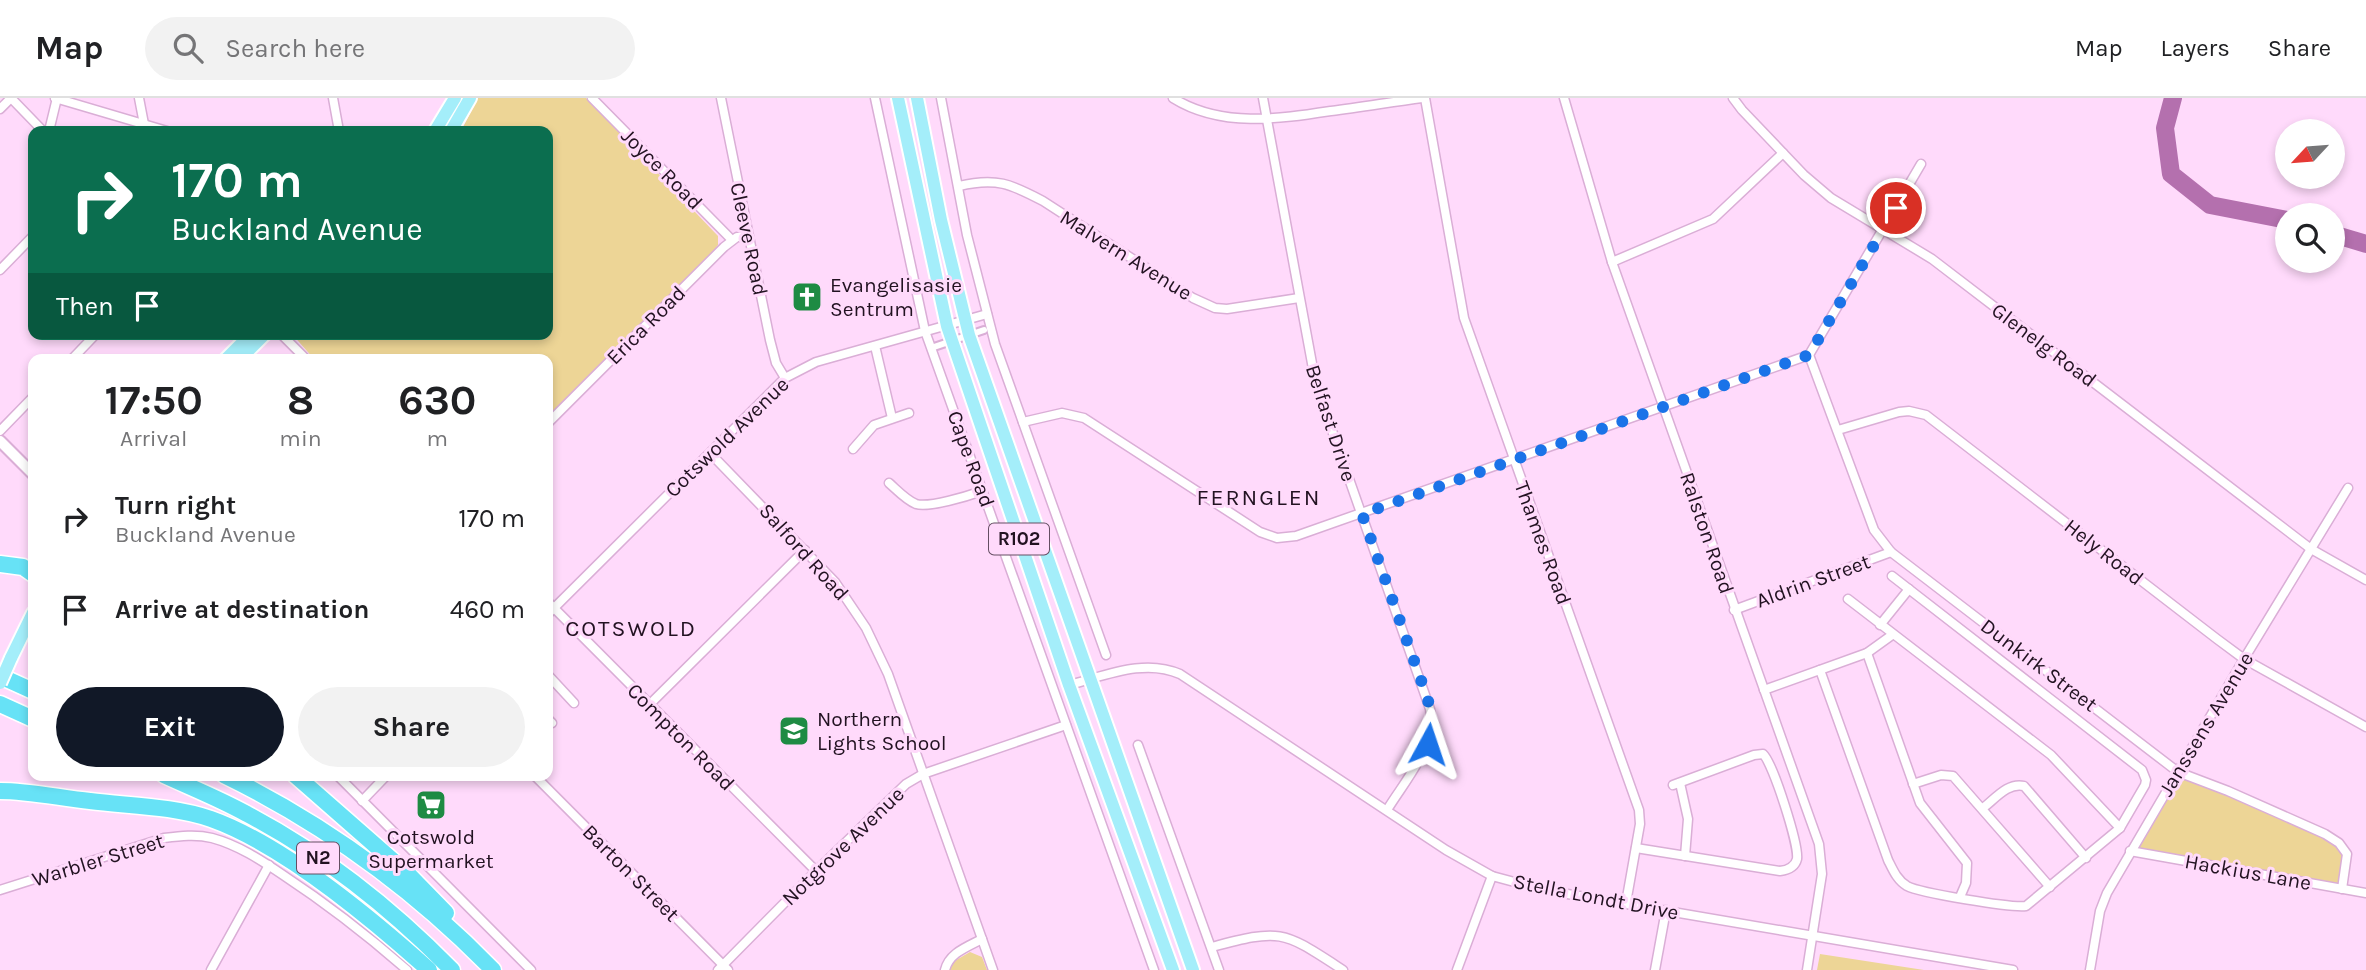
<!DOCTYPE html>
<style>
:root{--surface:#fff;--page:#f2f2f2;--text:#202124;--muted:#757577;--line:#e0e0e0;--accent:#111827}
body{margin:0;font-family:Karla,sans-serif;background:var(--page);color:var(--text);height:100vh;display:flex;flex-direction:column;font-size:26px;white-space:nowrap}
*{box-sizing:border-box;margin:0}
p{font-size:23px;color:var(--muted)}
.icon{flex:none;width:38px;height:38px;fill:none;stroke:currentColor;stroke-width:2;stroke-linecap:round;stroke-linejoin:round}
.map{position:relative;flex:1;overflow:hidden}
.drawer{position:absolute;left:28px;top:256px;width:525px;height:427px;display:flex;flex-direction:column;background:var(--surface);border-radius:14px;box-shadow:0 4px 10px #0003}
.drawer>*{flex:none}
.banner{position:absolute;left:28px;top:28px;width:525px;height:214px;border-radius:14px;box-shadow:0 4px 10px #0003;background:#0b6e4f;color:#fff;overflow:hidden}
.needle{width:46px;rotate:244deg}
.fabs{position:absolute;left:2275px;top:21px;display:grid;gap:14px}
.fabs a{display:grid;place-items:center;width:70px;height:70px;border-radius:50%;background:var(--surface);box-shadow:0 4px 10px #0003;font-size:35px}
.pin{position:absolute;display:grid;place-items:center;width:60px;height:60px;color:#fff;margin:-30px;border:4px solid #fff;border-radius:50%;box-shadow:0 2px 7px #0007}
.me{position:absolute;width:77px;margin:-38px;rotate:5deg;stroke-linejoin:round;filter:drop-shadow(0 0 5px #0008)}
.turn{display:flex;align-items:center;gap:24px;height:147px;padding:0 28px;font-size:32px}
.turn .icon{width:91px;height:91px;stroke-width:2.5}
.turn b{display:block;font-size:49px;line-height:60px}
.then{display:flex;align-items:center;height:66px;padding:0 28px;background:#0003;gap:14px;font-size:26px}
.eta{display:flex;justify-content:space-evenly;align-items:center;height:119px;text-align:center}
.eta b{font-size:42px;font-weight:700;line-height:49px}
.action{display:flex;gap:14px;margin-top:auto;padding:14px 28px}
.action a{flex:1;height:80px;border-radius:42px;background:var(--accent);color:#fff;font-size:28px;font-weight:700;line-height:80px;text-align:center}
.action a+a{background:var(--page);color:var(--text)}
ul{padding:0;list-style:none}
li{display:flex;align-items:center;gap:21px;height:91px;padding:0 28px}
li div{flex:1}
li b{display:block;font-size:26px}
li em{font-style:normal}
header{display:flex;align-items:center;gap:42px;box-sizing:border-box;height:98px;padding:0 35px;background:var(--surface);border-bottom:2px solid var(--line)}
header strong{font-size:33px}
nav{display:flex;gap:38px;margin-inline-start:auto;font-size:24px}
.search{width:490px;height:63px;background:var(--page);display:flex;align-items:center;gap:18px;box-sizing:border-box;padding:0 24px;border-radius:38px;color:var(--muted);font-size:26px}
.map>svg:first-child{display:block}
</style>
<header>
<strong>Map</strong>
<div class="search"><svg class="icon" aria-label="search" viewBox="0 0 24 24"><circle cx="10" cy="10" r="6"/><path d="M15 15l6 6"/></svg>Search here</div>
<nav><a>Map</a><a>Layers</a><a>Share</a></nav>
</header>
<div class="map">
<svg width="2366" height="872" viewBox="0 0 2366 872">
<rect width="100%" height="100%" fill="#ffdafb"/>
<g fill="#edd596">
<path d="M478,0H586L718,138V147L715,151L548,318V261H314L292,236H548V33H461Z"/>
<path d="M2177,677L2325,734L2347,758L2342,788L2134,752Z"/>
<path d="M970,854L982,859L987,872H950L953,864Z"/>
<path d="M1820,856L1924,872H1817Z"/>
</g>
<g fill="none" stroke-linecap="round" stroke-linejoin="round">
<g stroke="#b470ae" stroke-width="18">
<path d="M2173,0L2165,30L2171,76L2210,107L2287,122"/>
<path d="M2333,136L2366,146"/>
</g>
<g stroke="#daaed6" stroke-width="10">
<path id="pedestrian" d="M931,250L984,232"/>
</g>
<g stroke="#daaed6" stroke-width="11">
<g id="minor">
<path d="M11,0L43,33"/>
<path d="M55,0L167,33"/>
<path d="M139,0L144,26"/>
<path d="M333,0L339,33"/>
<path d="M592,0L732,142"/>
<path d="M721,0L770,242L776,265L785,280"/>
<path d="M875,0L925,233L1154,872"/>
<path d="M941,0L967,137L995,246L1106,557"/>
<path d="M1173,0C1221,30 1279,21 1331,13C1362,9 1392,4 1422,0"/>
<path d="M1263,0L1316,287L1430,611C1436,649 1406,681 1387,712"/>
<path d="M1425,0L1464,220L1639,712L1640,726L1626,805"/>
<path d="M1564,0L1612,164L1819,746L1822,776L1807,872"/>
<path d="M1733,0L1742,12L1804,77L1831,100L1932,161L2311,451L2366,482"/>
<path d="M0,11L11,0"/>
<path d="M49,33L57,0"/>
<path d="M959,88C996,79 1011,86 1043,103L1193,200L1215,210L1227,211L1299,200"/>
<path d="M1612,164L1713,121L1783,55"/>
<path d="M0,172L33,138"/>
<path d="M281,236L306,261"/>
<path d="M875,248L892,320"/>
<path d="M1809,257L1874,432L1891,454L2178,674L2228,693L2325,736L2339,745L2347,756L2342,791"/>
<path d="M72,261L96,236"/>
<path d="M1023,324L1062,315L1084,320L1260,434L1277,440L1296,438L1809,257L1921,66"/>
<path d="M548,325L724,149L737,139H749"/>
<path d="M1838,332L1899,314L1909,313L1926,317L2217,541L2244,561L2366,629"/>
<path d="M0,333L33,299"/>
<path d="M853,351L874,327L909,315"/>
<path d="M710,355L835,484L866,530L888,576L993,872"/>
<path d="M889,385C897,392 906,402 916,406C929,410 968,398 982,393"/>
<path d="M1848,501L2051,657L2120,730L2145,687L2146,682L2142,672L1892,478"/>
<path d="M548,504L816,773"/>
<path d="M1734,512L1891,454"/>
<path d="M548,516L785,280L816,264L987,216"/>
<path d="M1880,527L1909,491"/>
<path d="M1867,555L1920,705L1967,765L1966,785L1960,799"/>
<path d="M1820,572L1888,762C1893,772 1897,782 1907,788C1920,795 2011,810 2026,808L2120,730"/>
<path d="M548,577L574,605"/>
<path d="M1069,587C1105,578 1144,560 1180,576L1446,752L1492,778L1544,792L2013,872"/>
<path d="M1764,592L1867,555L1892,537"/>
<path d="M649,607L805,452"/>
<path d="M548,621L552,625"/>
<path d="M1138,647L1219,872"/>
<path d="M337,677L531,872"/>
<path d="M534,677L728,872"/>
<path d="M1680,685L1688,721L1685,758"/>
<path d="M1913,686L1941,677L1953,678L2050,789"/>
<path d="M362,703L387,677"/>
<path d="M1983,710C1995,701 2008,684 2024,688L2086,760"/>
<path d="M1636,750L1780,773C1788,772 1795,769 1797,761C1799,747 1773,665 1763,656L1754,657L1673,687"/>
<path d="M2130,753L2366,795"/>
<path d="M0,792L164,740C180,738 196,736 212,740C238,747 261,762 283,777C327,806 367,837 407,872"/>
<path d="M1212,849C1282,830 1283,833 1343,872"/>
<path d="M211,872L269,767"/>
<path d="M718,872L816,773L906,686L923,676L1066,627"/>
<path d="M945,872C949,855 967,849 982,841"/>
<path d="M1457,872L1492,778"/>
<path d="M1655,872L1666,812"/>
<path d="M2090,872L2100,813L2107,795L2244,561L2348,390"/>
</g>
</g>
<g stroke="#daaed6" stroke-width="14">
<path id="tertiary" d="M0,343L33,376"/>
</g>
<g stroke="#fff" stroke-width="16">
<g id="primary">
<path d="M898,0L947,228L1069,587L1173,872"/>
<path d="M917,0L941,122L969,237L1193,872"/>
<path d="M435,33L455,0"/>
<path d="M451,33L470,0"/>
<path d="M226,261L251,236"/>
<path d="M240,261L265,236"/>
<path d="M11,560L33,515"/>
</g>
</g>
<g stroke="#fff" stroke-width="19">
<g id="motorway">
<path d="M0,466L23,469L33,476"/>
<path d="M0,578L33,593"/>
<path d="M0,606L33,621"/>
<path d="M164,677C192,690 220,701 247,716C323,756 392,811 452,872"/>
<path d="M224,677C324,726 416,793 493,872"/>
<path d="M295,677L408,776L446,815"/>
<path d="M0,693C30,693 60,700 90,703C130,708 173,708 211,721C284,747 371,820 429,872"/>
</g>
</g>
<use href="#pedestrian" stroke="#fff" stroke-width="6"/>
<use href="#minor" stroke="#fff" stroke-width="8"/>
<use href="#tertiary" stroke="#fff" stroke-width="10"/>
<use href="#primary" stroke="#a4eefa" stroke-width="12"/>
<use href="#motorway" stroke="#67e2f6" stroke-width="16"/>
<g stroke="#fff" stroke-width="16" stroke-linecap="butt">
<path id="primary-bridge" d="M0,585L11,560"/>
</g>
<use href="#primary-bridge" stroke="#a4eefa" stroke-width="12"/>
</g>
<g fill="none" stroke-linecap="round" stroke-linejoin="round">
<path stroke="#1a73e8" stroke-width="12" stroke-dasharray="0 21.6" d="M1428,646L1432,629L1428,602L1362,416L1809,257L1896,110"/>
</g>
<defs>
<g id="church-square" transform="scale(1.575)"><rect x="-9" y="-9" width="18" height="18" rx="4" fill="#1e8b43" stroke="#ffdafb"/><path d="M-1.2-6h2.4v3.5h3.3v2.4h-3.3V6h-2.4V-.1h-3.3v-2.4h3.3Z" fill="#fff"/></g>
<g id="school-square" transform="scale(1.575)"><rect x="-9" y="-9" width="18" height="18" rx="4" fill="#1e8b43" stroke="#ffdafb"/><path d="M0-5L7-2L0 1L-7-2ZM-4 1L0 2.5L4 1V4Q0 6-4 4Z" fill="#fff"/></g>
<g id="supermarket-square" transform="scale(1.575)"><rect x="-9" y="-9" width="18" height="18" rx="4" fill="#1e8b43" stroke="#ffdafb"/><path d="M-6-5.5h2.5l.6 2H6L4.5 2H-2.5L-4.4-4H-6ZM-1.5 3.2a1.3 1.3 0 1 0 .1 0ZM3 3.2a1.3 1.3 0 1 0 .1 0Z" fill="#fff"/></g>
</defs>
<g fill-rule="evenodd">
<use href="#church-square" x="807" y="199"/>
<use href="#school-square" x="794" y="633"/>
<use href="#supermarket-square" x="431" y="707"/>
</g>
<g text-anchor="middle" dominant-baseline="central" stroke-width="6" stroke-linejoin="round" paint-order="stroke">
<g fill="#ffdafb" stroke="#644e62" stroke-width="2">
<rect x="989" y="425.5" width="60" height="31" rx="5"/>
<rect x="297" y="744.5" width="42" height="31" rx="5"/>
</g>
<g font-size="19" font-weight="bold" fill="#221221">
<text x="1019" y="441">R102</text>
<text x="318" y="760">N2</text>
</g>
<g font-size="21" fill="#221221" stroke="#ffdafb">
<text transform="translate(662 71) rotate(45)">Joyce Road</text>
<text transform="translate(749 141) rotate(78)">Cleeve Road</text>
<text transform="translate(1126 157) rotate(32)">Malvern Avenue</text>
<text transform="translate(646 227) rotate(-45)">Erica Road</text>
<text transform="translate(2044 247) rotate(37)">Glenelg Road</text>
<text transform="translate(1331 325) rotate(72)">Belfast Drive</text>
<text transform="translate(727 339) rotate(-44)">Cotswold Avenue</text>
<text transform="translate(971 361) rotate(70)">Cape Road</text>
<text transform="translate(1707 435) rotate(71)">Ralston Road</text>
<text transform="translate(1543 445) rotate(70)">Thames Road</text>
<text transform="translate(804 454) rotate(48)">Salford Road</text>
<text transform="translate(2104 454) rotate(38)">Hely Road</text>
<text transform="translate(1813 483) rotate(-20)">Aldrin Street</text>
<text transform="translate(2039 567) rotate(37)">Dunkirk Street</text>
<text transform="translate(2206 626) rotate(-59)">Janssens Avenue</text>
<text transform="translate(681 639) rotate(45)">Compton Road</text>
<text transform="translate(843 748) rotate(-44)">Notgrove Avenue</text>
<text transform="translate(98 762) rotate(-17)">Warbler Street</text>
<text transform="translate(2248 774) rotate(10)">Hackius Lane</text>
<text transform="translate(631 775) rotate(45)">Barton Street</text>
<text transform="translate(1596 799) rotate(11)">Stella Londt Drive</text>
</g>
<g font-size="21" fill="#221221" stroke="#ffdafb" text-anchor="start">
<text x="830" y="187">Evangelisasie<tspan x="830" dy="24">Sentrum</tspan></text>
<text x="817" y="621">Northern<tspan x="817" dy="24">Lights School</tspan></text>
<text x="431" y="739" text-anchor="middle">Cotswold<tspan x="431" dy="24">Supermarket</tspan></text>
</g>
<g font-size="23" letter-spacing="2" fill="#221221" stroke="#ffdafb">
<text x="1259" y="399">FERNGLEN</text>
<text x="631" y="530">COTSWOLD</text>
</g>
</g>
</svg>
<div class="fabs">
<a><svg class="needle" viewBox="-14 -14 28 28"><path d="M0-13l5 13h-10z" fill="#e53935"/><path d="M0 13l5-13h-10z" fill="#757577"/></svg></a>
<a><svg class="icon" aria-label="search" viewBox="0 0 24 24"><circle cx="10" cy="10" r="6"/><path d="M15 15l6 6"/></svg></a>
</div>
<div class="pin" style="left:1896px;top:110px;background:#d93025"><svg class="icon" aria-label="arrive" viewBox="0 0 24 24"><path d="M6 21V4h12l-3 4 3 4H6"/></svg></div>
<svg class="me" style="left:1428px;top:646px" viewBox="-20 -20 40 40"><path d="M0-17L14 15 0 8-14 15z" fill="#1a73e8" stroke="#fff" stroke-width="4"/></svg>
<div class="banner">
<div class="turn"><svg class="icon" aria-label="right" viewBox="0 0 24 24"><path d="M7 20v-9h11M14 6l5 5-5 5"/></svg><div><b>170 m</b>Buckland Avenue</div></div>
<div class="then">Then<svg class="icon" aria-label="arrive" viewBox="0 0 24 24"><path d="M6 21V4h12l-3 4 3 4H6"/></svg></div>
</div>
<section class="drawer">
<div class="eta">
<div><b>17:50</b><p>Arrival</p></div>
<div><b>8</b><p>min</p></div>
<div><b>630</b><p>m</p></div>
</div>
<ul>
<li><svg class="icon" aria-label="right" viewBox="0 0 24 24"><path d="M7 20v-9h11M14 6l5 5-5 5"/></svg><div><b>Turn right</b><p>Buckland Avenue</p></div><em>170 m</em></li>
<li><svg class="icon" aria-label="arrive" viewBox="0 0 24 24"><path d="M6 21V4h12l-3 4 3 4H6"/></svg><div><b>Arrive at destination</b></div><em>460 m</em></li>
</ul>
<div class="action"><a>Exit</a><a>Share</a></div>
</section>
</div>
